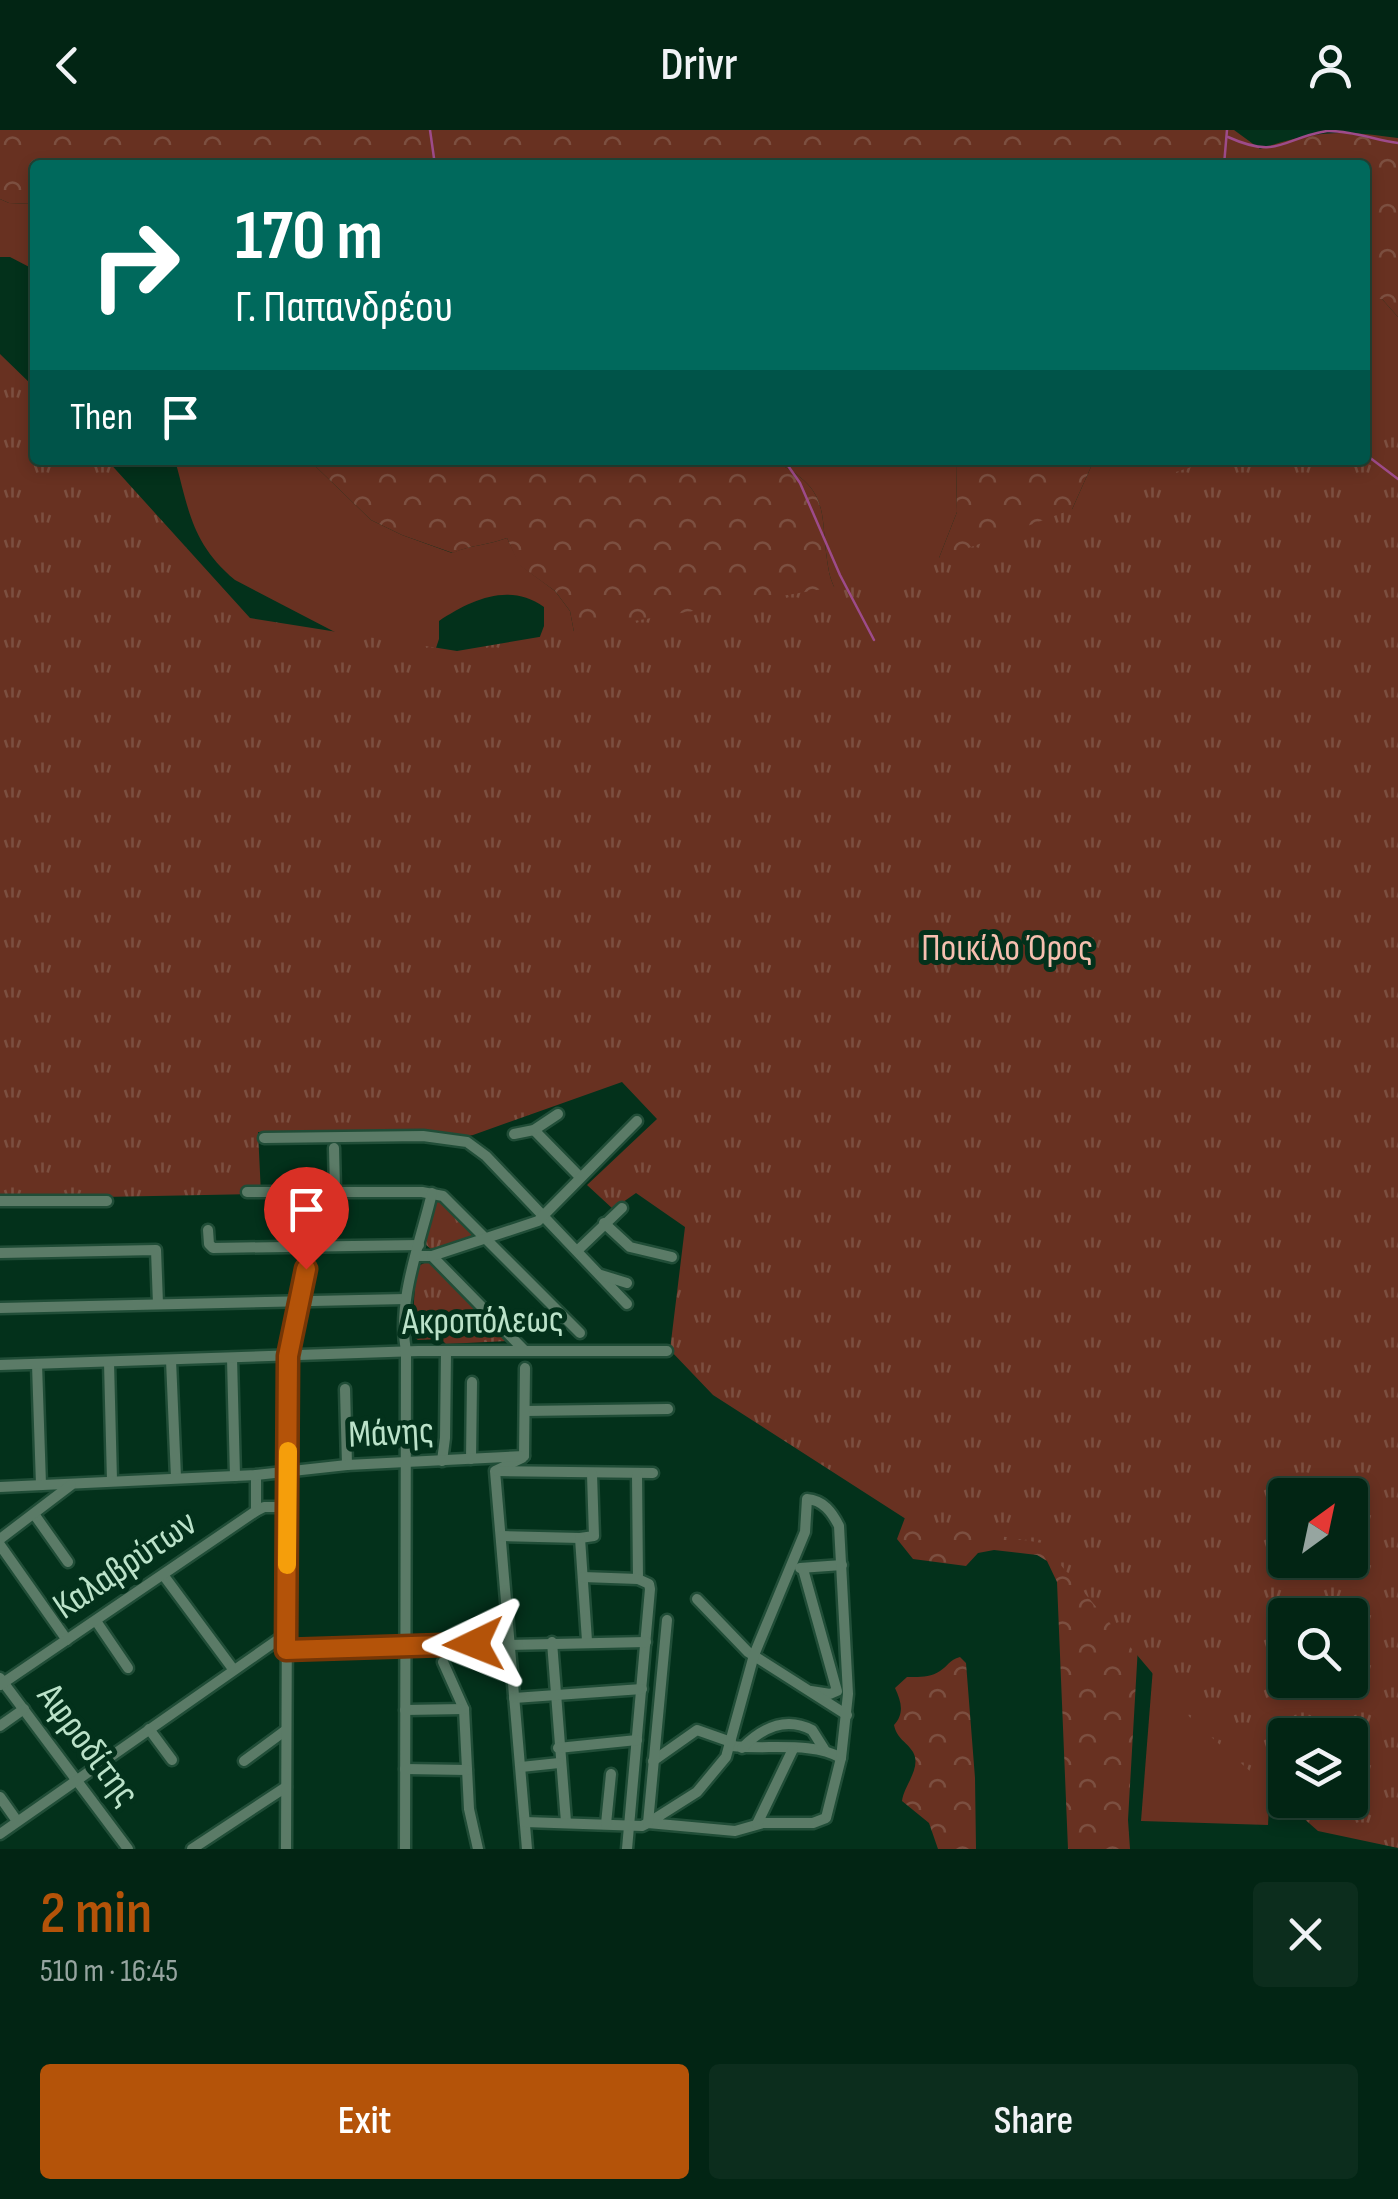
<!DOCTYPE html>
<meta charset="utf-8">
<style>
:root{--surface:#022514;--page:#0c2d1d;--text:#f1f3f6;--muted:#96a5a0;--line:#234234;--accent:#b45309}
body{margin:0;font-family:"Sofia Sans Condensed",sans-serif;background:var(--page);color:var(--text);height:100vh;display:flex;flex-direction:column;font-size:38px;white-space:nowrap}
*{box-sizing:border-box;margin:0}
p{font-size:32px;color:var(--muted)}
.icon{flex:none;width:55px;height:55px;fill:none;stroke:currentColor;stroke-width:2;stroke-linecap:round;stroke-linejoin:round}
.map{position:relative;height:1719px;overflow:hidden}
.details{display:flex;flex-direction:column;background:var(--surface);flex:1}
.details>*{flex:none}
.banner{position:absolute;left:30px;top:30px;width:1340px;height:305px;border-radius:10px;box-shadow:0 5px 15px #0003,0 0 0 2px var(--line);background:#00695c;color:#fff;overflow:hidden}
.needle{width:65px;rotate:33deg}
.buttons{position:absolute;left:1268px;top:1348px;display:grid;gap:20px}
.buttons a{display:grid;place-items:center;width:100px;height:100px;border-radius:10px;background:var(--surface);box-shadow:0 5px 15px #0003,0 0 0 2px var(--line);font-size:50px}
.pin{position:absolute;display:grid;place-items:center;width:85px;height:85px;color:#fff;margin:-102px -42px;border-radius:50% 50% 50% 0;rotate:-45deg;box-shadow:0 0 10px #0007}
.pin .icon{rotate:45deg}
.me{position:absolute;width:110px;margin:-55px;rotate:268deg;stroke-linejoin:round;filter:drop-shadow(0 0 8px #0008)}
.turn{display:flex;align-items:center;gap:35px;height:210px;padding:0 40px;font-size:45px}
.turn .icon{width:130px;height:130px;stroke-width:2.5}
.turn b{display:block;font-size:70px;line-height:85px}
.then{display:flex;align-items:center;height:95px;padding:0 40px;background:#0003;gap:20px;font-size:38px}
.round{display:grid;place-items:center;flex:none;width:105px;height:105px;border-radius:10px;background:var(--page)}
.headline{display:flex;align-items:center;justify-content:space-between;height:170px;padding:0 40px}
h1{font-size:60px;font-weight:600;line-height:75px;color:var(--accent)}
.cta{display:flex;gap:20px;margin-top:auto;padding:20px 40px}
.cta a{flex:1;height:115px;border-radius:10px;background:var(--accent);color:#fff;font-size:40px;font-weight:600;line-height:115px;text-align:center}
.cta a+a{background:var(--page);color:var(--text)}
header{display:flex;justify-content:space-between;align-items:center;height:130px;padding:0 40px;background:var(--surface);font-size:45px;font-weight:600}
.map>svg:first-child{display:block}
</style>
<header><svg class="icon" aria-label="back" viewBox="0 0 24 24"><path d="M15 5l-7 7 7 7"/></svg>Drivr<svg class="icon" aria-label="person" viewBox="0 0 24 24"><circle cx="12" cy="8" r="4"/><path d="M4 21q1-7 8-7t8 7"/></svg></header>
<div class="map">
<svg width="1398" height="1719" viewBox="0 0 1398 1719">
<defs>
<pattern id="forest-crowns" width="20" height="18" patternUnits="userSpaceOnUse" patternTransform="scale(2.5)"><rect width="20" height="18" fill="#683121"/><path d="M2 6a3 3 0 1 1 6 0M12 15a3 3 0 1 1 6 0" fill="none" stroke="#7c4f40"/></pattern>
<pattern id="park-tufts" width="24" height="20" patternUnits="userSpaceOnUse" patternTransform="scale(2.5)"><rect width="24" height="20" fill="#683121"/><path d="M3 7l-1-3M5 7V3M7 7l1-3M15 17l-1-3M17 17v-4M19 17l1-3" fill="none" stroke="#7c4f40"/></pattern>
</defs>
<rect width="100%" height="100%" fill="#03311b"/>
<g fill="#683121">
<path d="M0,69L9,73L35,74V140L10,127H0Z"/>
<path d="M1365,169H1382L1398,187V330L1365,311Z"/>
<path d="M175,330H309L371,390L402,405L452,423C471,415 488,415 507,408L520,435L555,461L570,481L577,518L536,517L544,496V477C509,452 471,470 439,491V509L433,527L379,525L235,450C192,414 189,381 175,330Z"/>
<path d="M772,330H956L957,382L939,428L1058,411L1094,330H1192L1189,365L849,486C843,473 832,457 829,442C818,383 835,361 772,330Z"/>
<path d="M1168,1346L1285,1365L1268,1695L1141,1691Z"/>
</g>
<g fill="url(#forest-crowns)">
<path d="M0,0H1234L1260,19C1315,0 1340,0 1398,8V187L1382,169H1365V35H35V74L9,73L0,69Z"/>
<path d="M309,330H772C835,361 818,383 829,442C832,457 843,473 849,486L577,518L570,481L555,461L519,435L507,408C488,415 471,415 453,423L402,405L371,390Z"/>
<path d="M956,330H1094L1058,411L941,446L939,428L957,382Z"/>
<path d="M912,1369L1144,1412L1128,1690L1130,1719H1068L1057,1452L1047,1431L1037,1425L994,1420L978,1423L966,1436L913,1429L897,1409Z"/>
<path d="M960,1527L966,1533L975,1648L976,1719H938L929,1693L902,1671C904,1655 922,1638 913,1622C906,1611 897,1609 894,1595C905,1583 901,1571 895,1558L907,1547C918,1547 930,1548 940,1541C948,1536 949,1530 960,1527Z"/>
</g>
<g fill="url(#park-tufts)" fill-rule="evenodd">
<path d="M0,224L35,258V330H107L250,488L457,521L888,448L1145,352L1213,330H1365V281L1398,268V1718L1318,1701L1193,1591L1042,1413L909,1391L713,1265L670,1220L685,1097L636,1063L613,1079L587,1055L657,989L622,952L473,1005L453,1009L329,1001L258,1002L261,1064L0,1069ZM1285,1365H1350V1430H1285ZM1285,1485H1350V1550H1285ZM1285,1605H1350V1670H1285Z"/>
<path d="M436,1070C452,1074 471,1090 474,1107L433,1121L424,1113Z"/>
<path d="M429,1131L433,1134L508,1211L446,1214L441,1209L418,1210L412,1206L415,1154L420,1135Z"/>
</g>
<g fill="none" stroke-linecap="round" stroke-linejoin="round">
<g stroke="#9d4b8a" stroke-width="2.5">
<path d="M430,0L435,35"/>
<path d="M1228,7C1279,30 1282,8 1327,1C1349,0 1376,10 1398,13"/>
<path d="M1224,35L1227,0"/>
<path d="M1365,324L1398,349"/>
<path d="M784,330L800,353L840,445L874,510"/>
</g>
<g stroke="#204d37" stroke-width="15">
<g id="minor">
<path d="M534,1000L580,1047"/>
<path d="M514,1004L534,1000L558,984"/>
<path d="M264,1008L423,1006L467,1012L486,1026L627,1174"/>
<path d="M334,1018L335,1061"/>
<path d="M247,1062H422L443,1066L580,1203"/>
<path d="M0,1071H107"/>
<path d="M604,1093L630,1117L672,1127"/>
<path d="M208,1100L209,1114L213,1118L419,1115"/>
<path d="M578,1120L622,1078"/>
<path d="M0,1123L156,1120L158,1174"/>
<path d="M416,1126H432L524,1220"/>
<path d="M432,1126L538,1091L637,991"/>
<path d="M601,1145L627,1153"/>
<path d="M0,1178L406,1169"/>
<path d="M232,1228L235,1346"/>
<path d="M171,1230L176,1348"/>
<path d="M109,1232L112,1351"/>
<path d="M37,1234L41,1355"/>
<path d="M0,1235L418,1221H667"/>
<path d="M345,1259L347,1335"/>
<path d="M525,1281L668,1279"/>
<path d="M524,1326L525,1238"/>
<path d="M522,1328L495,1341L527,1719"/>
<path d="M471,1329L472,1252"/>
<path d="M442,1331L445,1308L446,1222"/>
<path d="M497,1341L653,1343"/>
<path d="M637,1344L638,1449"/>
<path d="M256,1345V1381"/>
<path d="M0,1357L256,1345L347,1335L524,1326"/>
<path d="M34,1384L68,1432"/>
<path d="M502,1406L580,1408L594,1406L592,1344"/>
<path d="M580,1408L587,1511"/>
<path d="M0,1409L71,1355"/>
<path d="M0,1415L67,1510"/>
<path d="M800,1438L842,1435"/>
<path d="M803,1439L837,1561L830,1564L811,1561"/>
<path d="M164,1446L233,1539"/>
<path d="M583,1447L638,1449L649,1454L650,1459L627,1719"/>
<path d="M697,1469L748,1522L847,1585"/>
<path d="M96,1491L128,1538"/>
<path d="M552,1512L566,1692"/>
<path d="M285,1520L646,1512"/>
<path d="M443,1532L464,1579L469,1679L478,1719"/>
<path d="M0,1548L128,1719"/>
<path d="M0,1555L256,1381L264,1377H287"/>
<path d="M514,1568L642,1559"/>
<path d="M405,1580L464,1579"/>
<path d="M0,1596L24,1579"/>
<path d="M149,1599L172,1630"/>
<path d="M732,1616C766,1620 813,1611 841,1628"/>
<path d="M558,1618L637,1610"/>
<path d="M742,1618C762,1598 785,1586 812,1600L824,1619"/>
<path d="M244,1631L286,1600"/>
<path d="M653,1631L697,1600L731,1612"/>
<path d="M521,1637L559,1633"/>
<path d="M405,1639L467,1640"/>
<path d="M0,1667L17,1691"/>
<path d="M525,1692L642,1696L648,1693L735,1701L763,1693H813L826,1688L841,1628L848,1564L839,1396C832,1382 823,1370 807,1369L805,1402L754,1525L726,1627L697,1662L648,1693"/>
<path d="M648,1693L667,1490"/>
<path d="M606,1694L611,1644"/>
<path d="M757,1694L793,1619"/>
<path d="M0,1704L286,1504"/>
<path d="M192,1719L286,1657"/>
<path d="M286,1719L288,1226L306,1139"/>
<path d="M405,1719L406,1222C397,1169 420,1114 432,1063"/>
</g>
</g>
<use href="#minor" stroke="#5b7b67" stroke-width="10"/>
</g>
<g fill="none" stroke-linecap="round" stroke-linejoin="round">
<g stroke="#753606" stroke-width="25">
<path id="route" d="M306,1139L288,1226L286,1520L474,1514"/>
</g>
<use href="#route" stroke="#b45309" stroke-width="18"/>
<path stroke="#f59e0b" stroke-width="18" d="M287,1435L288,1321"/>
</g>
<g text-anchor="middle" dominant-baseline="central" stroke-width="10" stroke-linejoin="round" paint-order="stroke">
<g font-size="38" fill="#f6c0b0" stroke="#03311b">
<text x="1007" y="818">Ποικίλο Όρος</text>
</g>
<g font-size="38" fill="#bbe2c9" stroke="#03311b">
<text transform="translate(483 1191) rotate(-1)">Ακροπόλεως</text>
<text transform="translate(391 1303) rotate(-3)">Μάνης</text>
<text transform="translate(125 1435) rotate(-34)">Καλαβρύτων</text>
<text transform="translate(88 1615) rotate(53)">Αφροδίτης</text>
</g>
</g>
</svg>
<div class="buttons">
<a><svg class="needle" viewBox="-14 -14 28 28"><path d="M0-13l5 13h-10z" fill="#e53935"/><path d="M0 13l5-13h-10z" fill="#96a5a0"/></svg></a>
<a><svg class="icon" aria-label="search" viewBox="0 0 24 24"><circle cx="10" cy="10" r="6"/><path d="M15 15l6 6"/></svg></a>
<a><svg class="icon" aria-label="layers" viewBox="0 0 24 24"><path d="M12 4l9 5-9 5-9-5zM3 14l9 5 9-5"/></svg></a>
</div>
<div class="pin" style="left:306px;top:1139px;background:#d93025"><svg class="icon" aria-label="arrive" viewBox="0 0 24 24"><path d="M6 21V4h12l-3 4 3 4H6"/></svg></div>
<svg class="me" style="left:474px;top:1514px" viewBox="-20 -20 40 40"><path d="M0-17L14 15 0 8-14 15z" fill="#b45309" stroke="#fff" stroke-width="4"/></svg>
<div class="banner">
<div class="turn"><svg class="icon" aria-label="right" viewBox="0 0 24 24"><path d="M7 20v-9h11M14 6l5 5-5 5"/></svg><div><b>170 m</b>Γ. Παπανδρέου</div></div>
<div class="then">Then<svg class="icon" aria-label="arrive" viewBox="0 0 24 24"><path d="M6 21V4h12l-3 4 3 4H6"/></svg></div>
</div>
</div>
<section class="details">
<div class="headline"><div><h1>2 min</h1><p>510 m · 16:45</p></div><a class="round"><svg class="icon" aria-label="close" viewBox="0 0 24 24"><path d="M6 6l12 12M18 6L6 18"/></svg></a></div>
<div class="cta"><a>Exit</a><a>Share</a></div>
</section>
